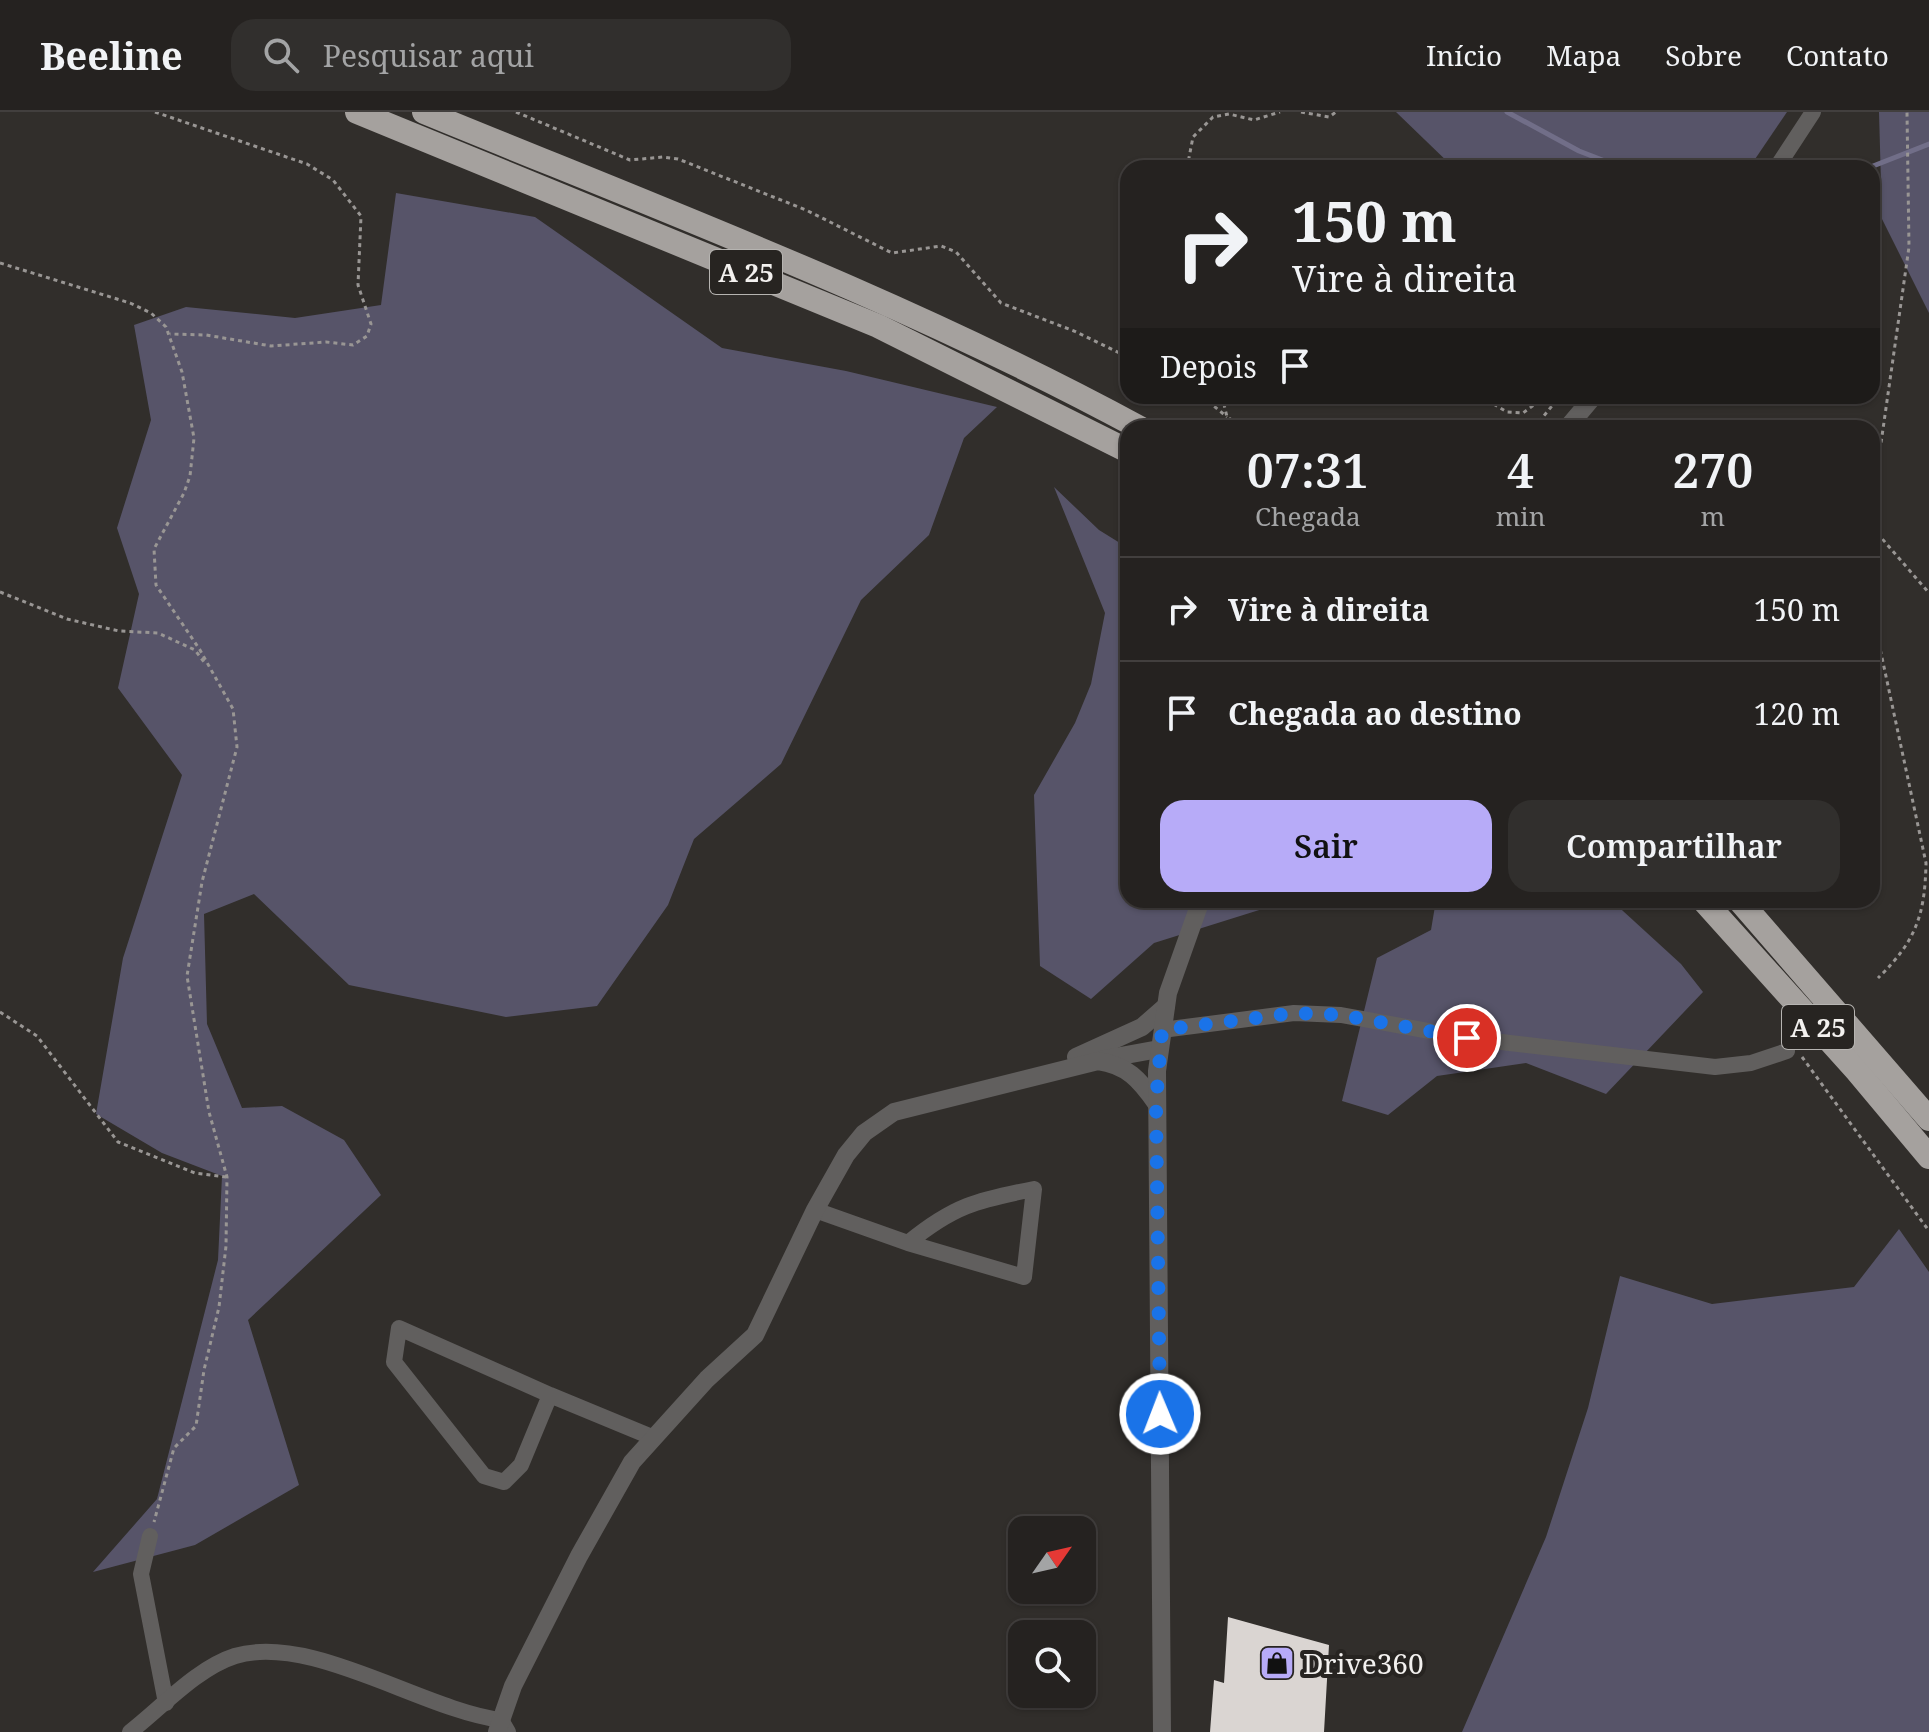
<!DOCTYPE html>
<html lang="pt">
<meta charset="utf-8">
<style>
:root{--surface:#252220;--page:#312f2d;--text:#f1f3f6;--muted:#a3a4a5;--line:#423f3e;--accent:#b7abf8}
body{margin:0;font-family:"Noto Serif",serif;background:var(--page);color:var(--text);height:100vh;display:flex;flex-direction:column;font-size:30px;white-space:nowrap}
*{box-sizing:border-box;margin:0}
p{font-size:26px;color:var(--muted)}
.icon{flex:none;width:44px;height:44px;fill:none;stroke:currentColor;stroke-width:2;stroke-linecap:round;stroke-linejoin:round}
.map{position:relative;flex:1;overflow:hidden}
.details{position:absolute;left:1120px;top:308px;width:760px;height:488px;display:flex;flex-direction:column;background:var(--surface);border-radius:24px;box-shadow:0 2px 6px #0004,0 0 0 2px var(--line)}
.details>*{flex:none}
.top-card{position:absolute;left:1120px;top:48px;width:760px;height:244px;border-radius:24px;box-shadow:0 2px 6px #0004,0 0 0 2px var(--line);background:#252220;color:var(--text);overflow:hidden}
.needle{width:52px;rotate:56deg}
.buttons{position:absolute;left:1008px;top:1404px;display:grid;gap:16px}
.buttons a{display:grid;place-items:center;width:88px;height:88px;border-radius:16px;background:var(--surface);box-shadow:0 2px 6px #0004,0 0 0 2px var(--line);font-size:40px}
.pin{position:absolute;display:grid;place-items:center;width:68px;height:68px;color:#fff;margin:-34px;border:4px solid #fff;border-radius:50%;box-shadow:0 2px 8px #0007}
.me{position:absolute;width:88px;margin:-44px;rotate:359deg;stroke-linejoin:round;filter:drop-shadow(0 0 6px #0008)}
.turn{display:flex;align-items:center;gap:28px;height:168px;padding:0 40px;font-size:36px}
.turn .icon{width:104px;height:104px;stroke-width:2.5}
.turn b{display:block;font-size:56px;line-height:68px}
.then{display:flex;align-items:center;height:76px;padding:0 40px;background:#0003;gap:16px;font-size:30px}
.eta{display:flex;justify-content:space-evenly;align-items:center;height:136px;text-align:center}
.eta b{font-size:48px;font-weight:600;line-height:56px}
.button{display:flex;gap:16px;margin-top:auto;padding:16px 40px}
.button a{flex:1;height:92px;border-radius:24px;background:var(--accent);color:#111;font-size:32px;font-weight:600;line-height:92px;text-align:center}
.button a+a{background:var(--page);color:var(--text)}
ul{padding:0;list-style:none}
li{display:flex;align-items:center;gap:24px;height:104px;padding:0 40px;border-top:2px solid var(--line)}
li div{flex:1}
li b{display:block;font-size:30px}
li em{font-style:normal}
header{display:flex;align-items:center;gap:48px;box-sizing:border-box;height:112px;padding:0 40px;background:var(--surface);border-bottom:2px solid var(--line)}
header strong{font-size:38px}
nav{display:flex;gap:44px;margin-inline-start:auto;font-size:28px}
.search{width:560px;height:72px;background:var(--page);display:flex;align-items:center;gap:20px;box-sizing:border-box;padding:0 28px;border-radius:24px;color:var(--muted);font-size:30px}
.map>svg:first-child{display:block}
</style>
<header>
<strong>Beeline</strong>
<div class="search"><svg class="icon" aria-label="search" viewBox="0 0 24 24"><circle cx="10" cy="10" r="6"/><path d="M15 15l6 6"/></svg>Pesquisar aqui</div>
<nav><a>Início</a><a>Mapa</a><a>Sobre</a><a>Contato</a></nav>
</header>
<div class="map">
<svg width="1929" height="1620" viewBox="0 0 1929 1620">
<rect width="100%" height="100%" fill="#312e2b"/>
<g fill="#575469">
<path d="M1396,0H1787L1749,56H1454Z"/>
<path d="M1879,0H1929V201L1882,107Z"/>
<path d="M396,81L535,105L722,236L846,259L997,295L964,326L929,423L861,488L781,652L694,727L668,793L597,894L506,905L349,873L254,782L204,802L207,912L242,996L282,994L344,1028L381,1083L248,1208L299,1373L195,1433L93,1460L157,1387L218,1148L222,1064L162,1041L96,1002L123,846L182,663L118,576L139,482L117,416L151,308L134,213L186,195L295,206L381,193Z"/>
<path d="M1054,375L1099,418L1128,436V788H1291L1154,831L1091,887L1040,854L1034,683L1075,611L1091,572L1105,501Z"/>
<path d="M1436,788H1611L1681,852L1703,880L1606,982L1526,951L1437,964L1388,1003L1342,989L1377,846L1431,818Z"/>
<path d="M1899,1117L1929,1160V1620H1462L1546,1425L1588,1296L1620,1164L1712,1192L1854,1175Z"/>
</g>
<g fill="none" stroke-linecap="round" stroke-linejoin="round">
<g stroke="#716e88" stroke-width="5">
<path d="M1507,0L1579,39L1623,56"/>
<path d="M1868,56L1929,32"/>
</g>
</g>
<path fill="#dad5d2" d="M1228,1505L1329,1533L1324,1620H1210L1214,1568L1224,1571Z"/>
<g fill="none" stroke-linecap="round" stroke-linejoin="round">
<g stroke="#999694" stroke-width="3" stroke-dasharray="4 4" stroke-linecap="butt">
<path d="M155,0L307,52L333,68L361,104L358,173L371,212L367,224L353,233L326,230L271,234L206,223L170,222"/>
<path d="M516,0L630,48L663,45L678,47L806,98L892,141L941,134L956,140L1001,191L1074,219L1128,245"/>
<path d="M1301,0L1329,5L1336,0"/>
<path d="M1187,56L1193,25L1213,5L1229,2L1254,8L1280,0"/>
<path d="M0,151L130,191L151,201L166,215L182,260L194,326L190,364L184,381L154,437L156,473L200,538L233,597L237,635L202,770L187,864L209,1000L227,1065L226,1134L219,1195L204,1258L196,1314L174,1336L154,1410"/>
<path d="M1202,284L1227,305"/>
<path d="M1222,284L1227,305L1245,316"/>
<path d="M1480,284L1507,300L1523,301L1546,284"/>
<path d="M1534,316L1560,284"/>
<path d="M1872,394L1909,135L1907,0"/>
<path d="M1872,415L1929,481"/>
<path d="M0,480L67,507L119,519L158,521L195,538L204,550"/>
<path d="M1872,499L1926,751C1925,803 1916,829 1878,866"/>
<path d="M0,900L37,924L118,1030L195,1061L226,1065"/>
<path d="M1802,945L1929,1119"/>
</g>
<g stroke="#615f5e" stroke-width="16">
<path d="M1777,55L1813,0"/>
<path d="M1162,918L1294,901L1341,903L1467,926L1715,955L1751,951L1787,939"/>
<path d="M815,1098L908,1131L1024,1165L1034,1077C977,1088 953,1094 908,1131"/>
<path d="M550,1283L399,1216L394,1250L484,1364L504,1370L521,1353L550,1283L654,1326"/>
<path d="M150,1424L141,1462L166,1591"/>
<path d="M130,1620C161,1596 197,1556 235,1544C311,1521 423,1598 501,1608L508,1620"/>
</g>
<g stroke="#615f5e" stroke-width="18">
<path d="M1776,56L1777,55"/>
<path d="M1567,316L1594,284"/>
<path d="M1076,945L1142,915L1166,894"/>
<path d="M1104,947L1159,937"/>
<path d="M497,1620L513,1574L579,1444L632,1350L707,1267L755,1223L815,1098L846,1043L864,1021L894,1000L1098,949C1127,953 1140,968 1156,991"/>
<path d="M1162,1620L1157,959L1168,881L1201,788"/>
</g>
<g stroke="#a5a19e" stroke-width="24">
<path d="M357,0L878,214L1128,339"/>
<path d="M424,0C665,99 910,191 1140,316"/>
<path d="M1703,788L1857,959L1929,1045"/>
<path d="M1739,788L1929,1007"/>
</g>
</g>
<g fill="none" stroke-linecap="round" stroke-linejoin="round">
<path stroke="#1a73e8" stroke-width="14" stroke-dasharray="0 25.2" d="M1160,1302L1156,991L1162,918L1294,901L1341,903L1467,926"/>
</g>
<defs>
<g id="shop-square" transform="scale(1.8)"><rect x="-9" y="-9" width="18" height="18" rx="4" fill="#b7abf8" stroke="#272421"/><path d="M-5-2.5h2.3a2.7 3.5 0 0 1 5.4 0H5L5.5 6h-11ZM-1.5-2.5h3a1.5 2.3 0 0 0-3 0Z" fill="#111"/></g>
</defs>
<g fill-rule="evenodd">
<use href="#shop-square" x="1277" y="1551"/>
</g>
<g text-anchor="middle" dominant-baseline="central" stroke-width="8" stroke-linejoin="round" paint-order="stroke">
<g fill="#272421" stroke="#b6b4b1" stroke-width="2">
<rect x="710" y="138" width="72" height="44" rx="6"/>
<rect x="1782" y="893" width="72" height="44" rx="6"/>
</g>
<g font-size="26" font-weight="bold" fill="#f3f1ef">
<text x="746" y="160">A 25</text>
<text x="1818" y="915">A 25</text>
</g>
<g font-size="28" fill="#f3f1ef" stroke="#272421" text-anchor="start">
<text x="1303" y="1551">Drive360</text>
</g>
</g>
</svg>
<div class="buttons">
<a><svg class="needle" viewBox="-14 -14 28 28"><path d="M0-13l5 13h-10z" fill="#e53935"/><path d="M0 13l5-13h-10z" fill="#a3a4a5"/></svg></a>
<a><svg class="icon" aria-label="search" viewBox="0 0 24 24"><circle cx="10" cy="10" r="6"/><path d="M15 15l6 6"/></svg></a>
</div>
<div class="pin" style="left:1467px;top:926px;background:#d93025"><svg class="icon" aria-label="arrive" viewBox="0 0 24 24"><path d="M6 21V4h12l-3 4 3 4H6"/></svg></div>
<svg class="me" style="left:1160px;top:1302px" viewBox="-20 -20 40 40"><circle r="17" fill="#1a73e8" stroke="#fff" stroke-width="3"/><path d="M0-11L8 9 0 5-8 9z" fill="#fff"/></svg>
<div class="top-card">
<div class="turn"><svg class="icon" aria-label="right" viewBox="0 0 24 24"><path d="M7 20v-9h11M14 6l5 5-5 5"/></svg><div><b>150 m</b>Vire à direita</div></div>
<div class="then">Depois<svg class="icon" aria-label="arrive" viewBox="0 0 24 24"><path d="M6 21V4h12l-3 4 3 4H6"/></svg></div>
</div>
<section class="details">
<div class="eta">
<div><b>07:31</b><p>Chegada</p></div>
<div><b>4</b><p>min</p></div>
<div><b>270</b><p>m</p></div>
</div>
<ul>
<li><svg class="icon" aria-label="right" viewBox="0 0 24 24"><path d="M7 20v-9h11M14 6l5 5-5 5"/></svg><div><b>Vire à direita</b></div><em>150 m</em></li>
<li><svg class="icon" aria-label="arrive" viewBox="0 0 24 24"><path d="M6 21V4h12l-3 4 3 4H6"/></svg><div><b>Chegada ao destino</b></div><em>120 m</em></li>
</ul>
<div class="button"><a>Sair</a><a>Compartilhar</a></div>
</section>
</div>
